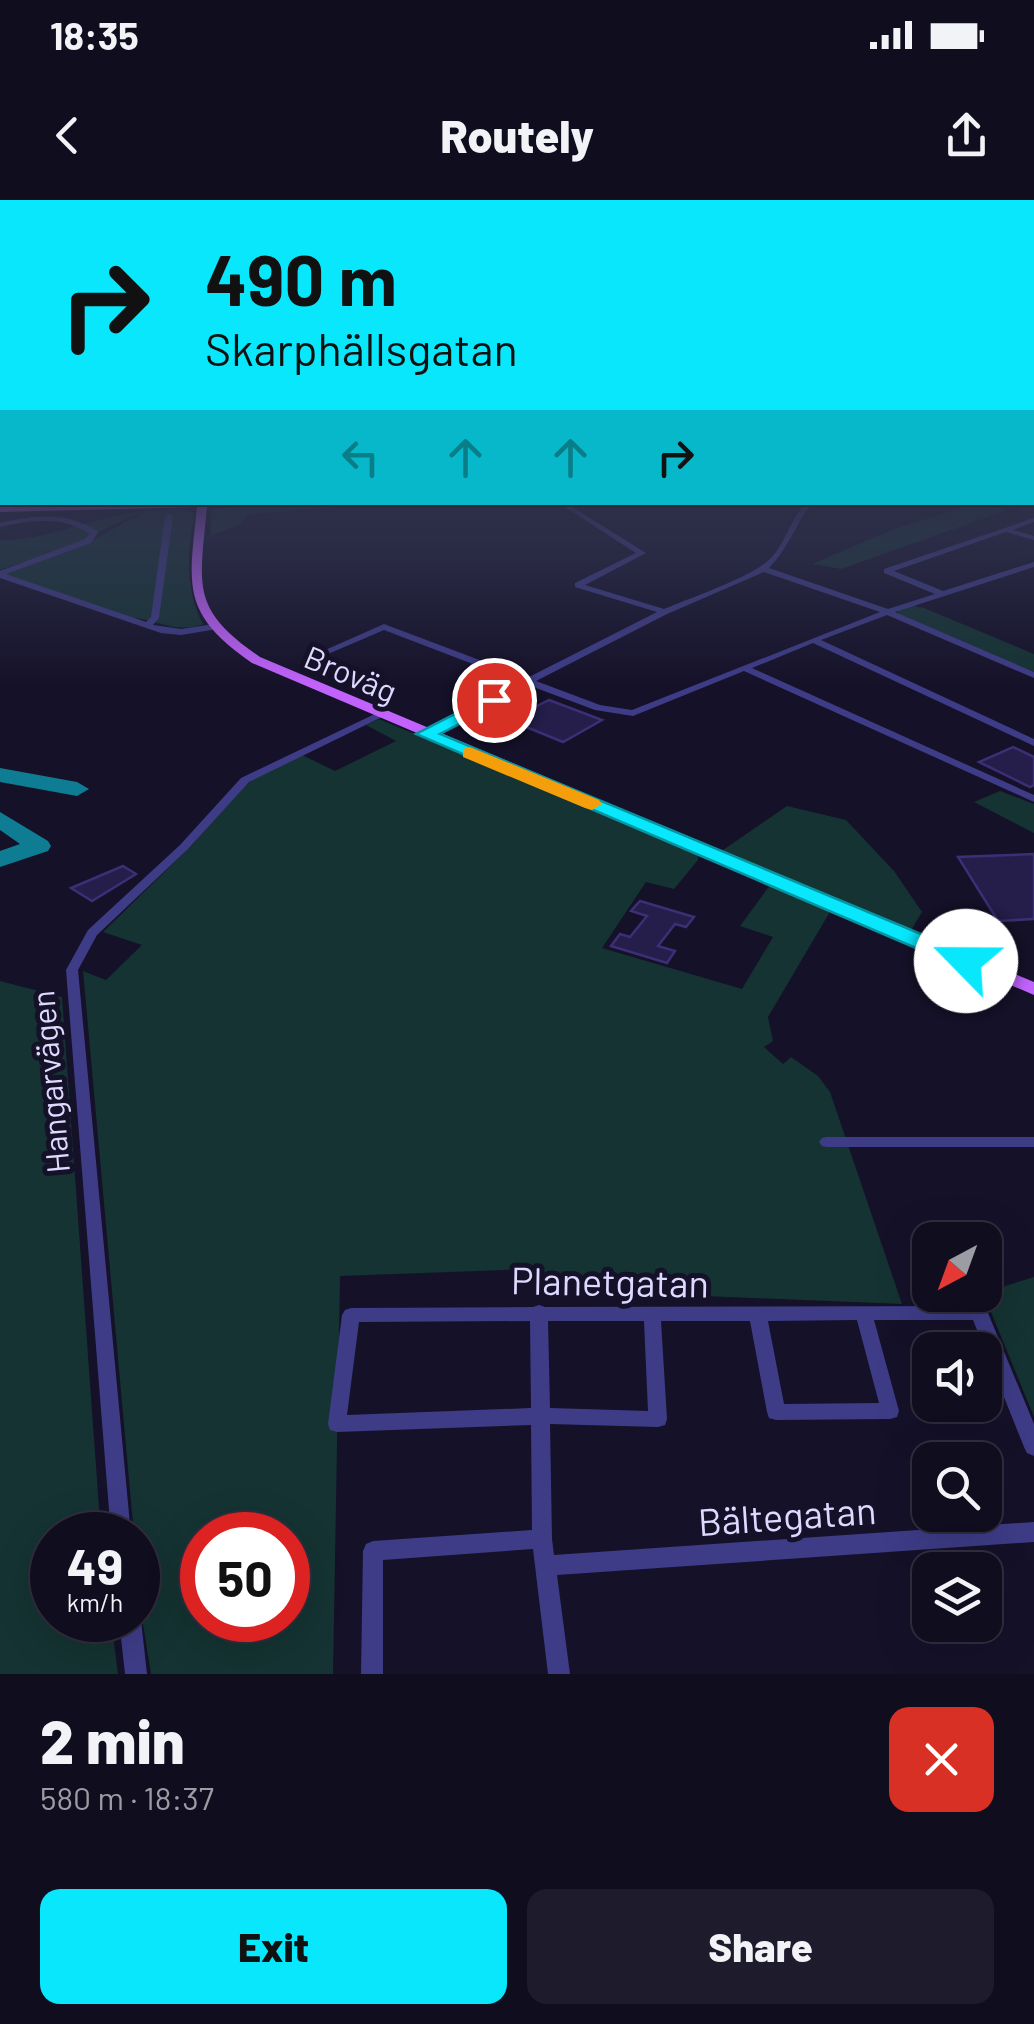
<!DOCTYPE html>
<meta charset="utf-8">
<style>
:root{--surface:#100d1f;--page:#1e1b2c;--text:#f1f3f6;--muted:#9c9ca4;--line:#302d3d;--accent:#08e7fc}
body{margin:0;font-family:Barlow,sans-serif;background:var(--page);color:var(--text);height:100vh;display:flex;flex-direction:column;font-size:38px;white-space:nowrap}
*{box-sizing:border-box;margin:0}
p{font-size:32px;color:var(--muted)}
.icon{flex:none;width:55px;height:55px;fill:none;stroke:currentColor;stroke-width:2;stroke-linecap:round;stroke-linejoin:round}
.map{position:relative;height:1474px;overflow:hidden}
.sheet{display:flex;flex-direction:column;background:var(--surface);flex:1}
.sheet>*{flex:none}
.guide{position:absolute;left:0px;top:0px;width:1035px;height:305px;box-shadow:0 10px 40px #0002,0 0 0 2px var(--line);background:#08e7fc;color:#111;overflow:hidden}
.needle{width:65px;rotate:221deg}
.tools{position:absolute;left:912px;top:1022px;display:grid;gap:20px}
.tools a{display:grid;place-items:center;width:90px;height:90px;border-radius:20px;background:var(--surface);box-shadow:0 10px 40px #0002,0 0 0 2px var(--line);font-size:50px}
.speed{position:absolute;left:30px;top:1312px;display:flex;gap:20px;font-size:50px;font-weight:700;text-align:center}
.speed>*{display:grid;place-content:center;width:130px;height:130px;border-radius:50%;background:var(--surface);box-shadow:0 10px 40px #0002,0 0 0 2px var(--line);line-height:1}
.speed small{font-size:25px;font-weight:400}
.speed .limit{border:15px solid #d22;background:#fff;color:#111}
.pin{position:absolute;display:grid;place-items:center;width:85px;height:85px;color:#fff;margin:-42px;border:5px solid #fff;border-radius:50%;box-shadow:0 2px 10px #0007}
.me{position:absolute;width:110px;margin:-55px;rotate:293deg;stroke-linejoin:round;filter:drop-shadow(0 0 8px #0008)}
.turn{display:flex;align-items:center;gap:35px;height:210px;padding:0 40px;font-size:45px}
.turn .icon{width:130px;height:130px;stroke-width:2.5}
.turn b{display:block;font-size:70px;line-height:85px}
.lanes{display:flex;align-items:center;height:95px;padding:0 40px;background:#0003;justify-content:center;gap:50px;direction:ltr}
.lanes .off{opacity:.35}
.round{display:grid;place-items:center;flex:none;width:105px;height:105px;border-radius:20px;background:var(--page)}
.headline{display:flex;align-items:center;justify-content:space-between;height:170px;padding:0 40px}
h1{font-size:60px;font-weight:800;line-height:75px}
.cta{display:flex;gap:20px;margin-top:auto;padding:20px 40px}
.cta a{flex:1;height:115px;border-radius:20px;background:var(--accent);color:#111;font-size:40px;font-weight:800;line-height:115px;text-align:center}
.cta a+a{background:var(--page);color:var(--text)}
.status{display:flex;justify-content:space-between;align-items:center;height:70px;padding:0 50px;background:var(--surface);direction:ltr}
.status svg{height:28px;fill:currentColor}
header{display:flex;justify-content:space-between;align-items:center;height:130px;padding:0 40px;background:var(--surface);font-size:45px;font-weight:800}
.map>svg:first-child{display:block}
</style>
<div class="status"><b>18:35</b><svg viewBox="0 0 49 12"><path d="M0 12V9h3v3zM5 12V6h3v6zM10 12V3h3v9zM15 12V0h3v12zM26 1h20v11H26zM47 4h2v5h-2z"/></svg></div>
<header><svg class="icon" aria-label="back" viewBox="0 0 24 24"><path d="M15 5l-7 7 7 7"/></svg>Routely<svg class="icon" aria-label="share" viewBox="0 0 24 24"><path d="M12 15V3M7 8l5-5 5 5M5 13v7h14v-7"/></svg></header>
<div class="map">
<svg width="1034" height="1474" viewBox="0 0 1034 1474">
<rect width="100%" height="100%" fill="#151129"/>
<g fill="#143332" fill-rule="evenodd">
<path d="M300,303H373L247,315L242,323L211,336V309Z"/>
<path d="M978,303L1007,310L841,369L812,364L894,329Z"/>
<path d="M182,309L195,314C186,349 186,393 203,424C175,434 159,420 133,418L5,374L93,340L146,311Z"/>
<path d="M140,312L66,348L0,370V340C48,341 93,316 140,312Z"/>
<path d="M909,405L924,408L1034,454V472L899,414L897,411Z"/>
<path d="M379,519L698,653V660L674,689L646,682L602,748L742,789L773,737L740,726L770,685L831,710L768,817L773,841L764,847L783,864L791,857L818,876L830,892L902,1104L534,1089L533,1069L340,1076L333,1474H151L140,1405L138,1335H134L83,771L106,780L142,745L103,732L193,644L236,592L260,574L302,555L335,571L396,541L366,525ZM202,1335H288V1420H202Z"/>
<path d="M1000,591L1034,604V633L974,602Z"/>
<path d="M787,606L846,620L894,671L922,712L910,732L720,652Z"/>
<path d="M0,781L62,797L101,1335H52V1420H111L118,1474H0Z"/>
<path d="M1034,1077V1217L991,1112L1005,1086Z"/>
</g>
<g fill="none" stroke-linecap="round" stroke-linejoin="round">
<g fill="#0e7c92" fill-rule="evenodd">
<path d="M0,568L77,582L89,589L77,596L0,582Z"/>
<path d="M0,612L48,641L51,646L48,651L0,667V651L20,644L0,630Z"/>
</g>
</g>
<g fill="#251d4a" stroke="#3c2f76" stroke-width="2.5">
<path d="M549,500L602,520L563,542L509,520Z"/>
<path d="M1013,547L1034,557V585L1030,587L979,562Z"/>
<path d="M1034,654V719L998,721L958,657Z"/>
<path d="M123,666L136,674L92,701L71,688Z"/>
<path d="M640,701L694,717L686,727L675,724L658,746L675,751L667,763L611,746L620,734L630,737L647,716L631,711Z"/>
</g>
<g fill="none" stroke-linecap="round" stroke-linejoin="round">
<g fill="#3e3c87" fill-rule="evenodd">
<path d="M806,302H813C796,323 788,349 769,368L888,409L935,394L884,373V369L1034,318V322L1013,330L1034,336V340L1006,332L894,371L943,391L1034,362V367L895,412L1034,472V478L887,415L821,440L1034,539V546L813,443L752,468L1034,595V602L744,471L633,516L595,510L528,485L425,537L420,534L421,532L520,482L384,430L321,457L314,455L384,424L527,478L657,412L575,387V383L636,353L565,307V305H569L646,353L585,385L664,409C690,398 755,376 772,357C786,341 791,319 806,302ZM764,372L880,412L632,510L600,505L536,481L667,414Z"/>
<path d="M169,314L173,316L159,418L153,425L181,429L214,424L217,425V429L181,435L161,433L0,378V371L85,339L90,334C61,315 32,320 0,327V323C34,315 66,311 97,331L98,333L91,343L6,374L146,422L151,417L165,316Z"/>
<path d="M379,512L384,515L382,517L249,582L188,649L97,735L78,770L131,1335H111L66,770L88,730L180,645L241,578Z"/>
<path d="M827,937H1034V947H827L822,946L819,942L822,938Z"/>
<path d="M539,1105L545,1107L979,1106L985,1108L988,1113L1034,1224V1256L1027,1253L1024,1247L973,1120H874L899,1211L897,1217L890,1219L776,1220L769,1218L767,1212L750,1121H661L667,1219L665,1225L658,1227L550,1224L552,1339L554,1355L1034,1322V1342L557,1375L570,1474H548L533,1349L383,1360V1474H361L363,1351L366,1344L373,1341L532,1330L531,1225L337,1232L330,1230L328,1224L342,1115L345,1110L351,1108L533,1107ZM857,1120L879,1203L784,1204L768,1121ZM530,1121L531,1208L347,1215L359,1122ZM548,1121H644L648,1211L550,1208Z"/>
<path d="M138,1413L141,1420L147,1474H125L119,1420H138Z"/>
</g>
<path fill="#c162fd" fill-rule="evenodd" d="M134,302H267L207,306C200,386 189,408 260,457L1034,782V795L252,463C180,413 189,386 197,307L0,312V306Z"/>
</g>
<linearGradient id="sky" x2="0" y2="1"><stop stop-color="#0c0917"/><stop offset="0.58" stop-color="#353854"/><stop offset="1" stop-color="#353854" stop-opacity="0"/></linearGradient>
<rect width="1034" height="486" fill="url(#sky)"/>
<path fill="#08e7fc" stroke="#0596a4" stroke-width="2.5" d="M494,494L503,500L500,503L440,534L974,756L977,761L966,768L958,766L416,534Z"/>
<path fill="#f59e0b" d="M470,547L599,600L602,604L592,610L585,608L463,557V549Z"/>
<g text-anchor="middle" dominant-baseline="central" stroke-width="10" stroke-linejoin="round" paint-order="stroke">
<g font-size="32" fill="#ddd9ff" stroke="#151129">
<text transform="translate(351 473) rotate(23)">Broväg</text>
<text transform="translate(49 882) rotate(-95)">Hangarvägen</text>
</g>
<g font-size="38" fill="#ddd9ff" stroke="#151129">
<text transform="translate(610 1081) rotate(1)">Planetgatan</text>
<text transform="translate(787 1315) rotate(-4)">Bältegatan</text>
</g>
</g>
</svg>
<div class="tools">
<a><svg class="needle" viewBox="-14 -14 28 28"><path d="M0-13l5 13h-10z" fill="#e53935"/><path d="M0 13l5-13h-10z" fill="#9c9ca4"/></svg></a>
<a><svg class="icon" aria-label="sound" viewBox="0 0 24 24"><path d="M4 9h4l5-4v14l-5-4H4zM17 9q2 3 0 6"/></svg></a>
<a><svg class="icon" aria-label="search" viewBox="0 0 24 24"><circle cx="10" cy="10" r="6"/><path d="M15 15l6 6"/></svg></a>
<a><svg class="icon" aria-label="layers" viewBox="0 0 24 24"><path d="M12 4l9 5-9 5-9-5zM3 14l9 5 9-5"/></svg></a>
</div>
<div class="speed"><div>49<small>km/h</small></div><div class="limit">50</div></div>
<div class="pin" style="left:494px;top:500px;background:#d93025"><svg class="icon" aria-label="arrive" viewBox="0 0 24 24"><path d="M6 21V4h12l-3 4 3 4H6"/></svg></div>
<svg class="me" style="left:966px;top:761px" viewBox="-20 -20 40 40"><circle r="19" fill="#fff"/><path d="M0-13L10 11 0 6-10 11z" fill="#08e7fc"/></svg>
<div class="guide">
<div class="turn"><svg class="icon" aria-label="right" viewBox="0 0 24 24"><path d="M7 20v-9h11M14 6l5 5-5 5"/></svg><div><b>490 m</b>Skarphällsgatan</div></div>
<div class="lanes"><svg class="icon off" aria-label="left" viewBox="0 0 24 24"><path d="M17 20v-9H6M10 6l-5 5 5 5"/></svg><svg class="icon off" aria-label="ahead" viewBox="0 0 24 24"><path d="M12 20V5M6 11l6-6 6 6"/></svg><svg class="icon off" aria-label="ahead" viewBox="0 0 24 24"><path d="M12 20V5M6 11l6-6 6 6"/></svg><svg class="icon" aria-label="right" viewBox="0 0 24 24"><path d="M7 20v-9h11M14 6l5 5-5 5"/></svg></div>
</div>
</div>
<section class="sheet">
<div class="headline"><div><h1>2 min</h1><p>580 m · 18:37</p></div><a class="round" style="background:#d93025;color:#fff"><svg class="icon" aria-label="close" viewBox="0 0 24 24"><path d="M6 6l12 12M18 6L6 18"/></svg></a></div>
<div class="cta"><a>Exit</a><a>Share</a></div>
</section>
